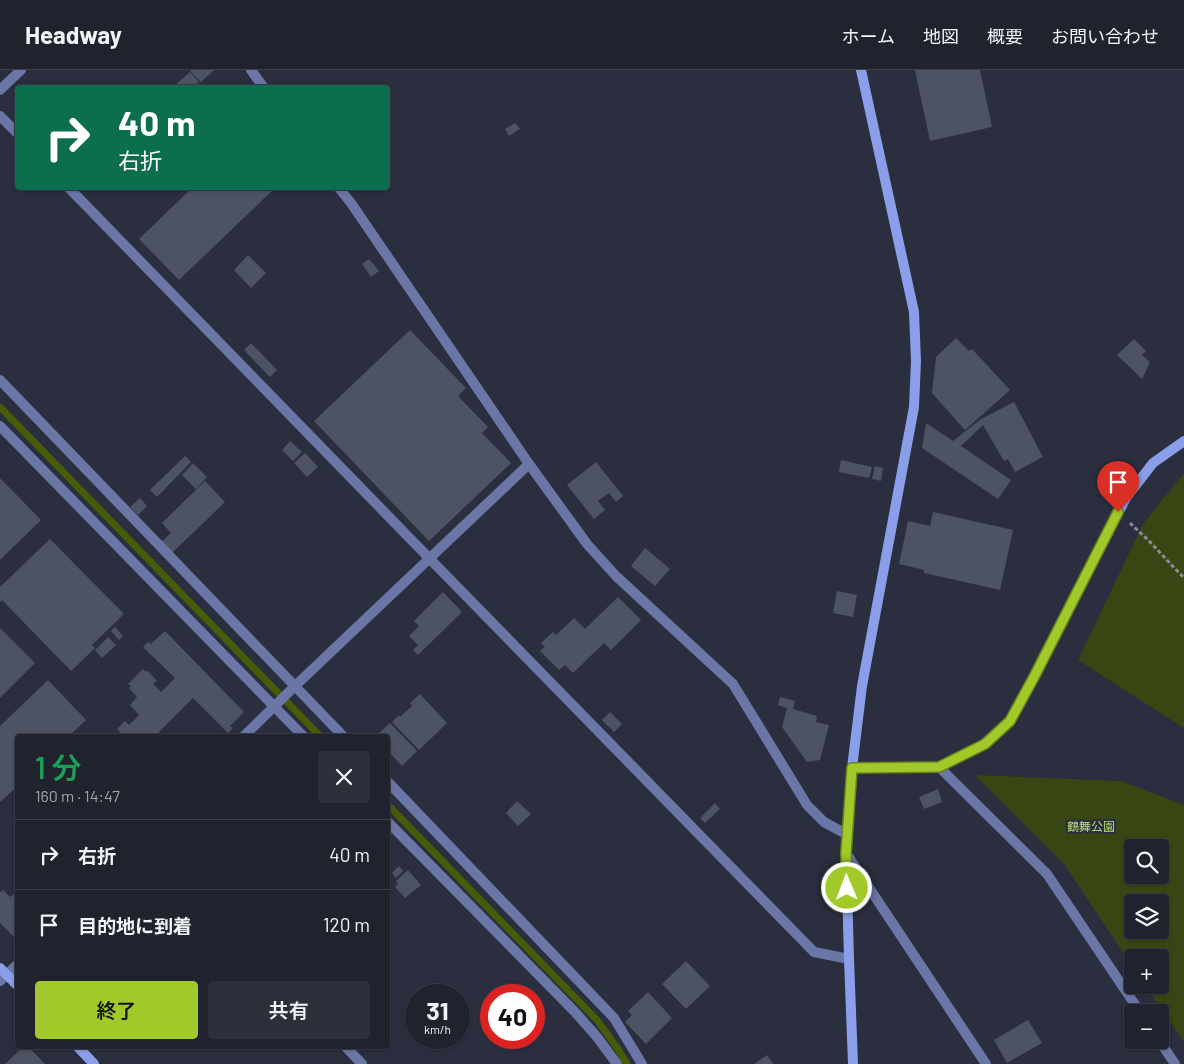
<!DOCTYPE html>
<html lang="ja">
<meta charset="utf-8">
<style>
:root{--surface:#20222e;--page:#2d2f3a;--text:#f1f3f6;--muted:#a2a4aa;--line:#3d3f4a;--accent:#a1c92a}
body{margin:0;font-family:Barlow,"Noto Sans JP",sans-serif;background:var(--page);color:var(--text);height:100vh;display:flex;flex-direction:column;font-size:19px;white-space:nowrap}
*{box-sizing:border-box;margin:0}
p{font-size:16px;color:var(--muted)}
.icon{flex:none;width:28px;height:28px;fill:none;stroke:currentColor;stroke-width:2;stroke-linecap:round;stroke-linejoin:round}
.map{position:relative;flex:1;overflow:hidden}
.side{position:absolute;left:15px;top:664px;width:375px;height:315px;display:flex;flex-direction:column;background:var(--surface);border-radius:5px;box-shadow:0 1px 4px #0004,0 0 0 1px var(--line)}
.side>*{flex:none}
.hud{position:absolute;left:15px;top:15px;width:375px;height:105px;border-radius:5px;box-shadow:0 1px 4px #0004,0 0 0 1px var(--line);background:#0b6e4f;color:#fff;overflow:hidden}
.tools{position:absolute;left:1124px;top:769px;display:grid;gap:10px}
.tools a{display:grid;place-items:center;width:45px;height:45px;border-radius:5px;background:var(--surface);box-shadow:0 1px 4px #0004,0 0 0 1px var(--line);font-size:25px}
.speed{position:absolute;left:405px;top:914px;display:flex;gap:10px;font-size:25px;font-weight:700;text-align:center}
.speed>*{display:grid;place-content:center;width:65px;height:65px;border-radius:50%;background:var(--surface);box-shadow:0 1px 4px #0004,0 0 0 1px var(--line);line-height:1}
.speed small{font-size:12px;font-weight:400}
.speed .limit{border:8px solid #d22;background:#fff;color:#111}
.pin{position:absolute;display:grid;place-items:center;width:42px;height:42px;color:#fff;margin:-51px -21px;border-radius:50% 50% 50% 0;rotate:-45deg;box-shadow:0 0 5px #0007}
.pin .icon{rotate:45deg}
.me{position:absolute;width:55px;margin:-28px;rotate:359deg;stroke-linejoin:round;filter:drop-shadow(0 0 4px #0008)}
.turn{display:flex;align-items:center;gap:18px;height:105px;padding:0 20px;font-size:22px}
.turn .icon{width:65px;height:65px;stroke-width:2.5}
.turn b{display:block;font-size:35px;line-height:42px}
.round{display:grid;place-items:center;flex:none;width:52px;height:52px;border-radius:5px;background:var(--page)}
.head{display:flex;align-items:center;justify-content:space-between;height:85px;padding:0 20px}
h1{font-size:30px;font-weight:600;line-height:38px;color:#1e9e55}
.cta{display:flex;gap:10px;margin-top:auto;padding:10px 20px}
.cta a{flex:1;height:58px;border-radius:5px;background:var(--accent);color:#111;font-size:20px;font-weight:600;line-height:58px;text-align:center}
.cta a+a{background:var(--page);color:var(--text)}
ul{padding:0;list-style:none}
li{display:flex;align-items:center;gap:15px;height:70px;padding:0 20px;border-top:1px solid var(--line)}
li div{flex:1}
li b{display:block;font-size:19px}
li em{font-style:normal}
header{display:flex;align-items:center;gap:30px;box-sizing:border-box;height:70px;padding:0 25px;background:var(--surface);border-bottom:1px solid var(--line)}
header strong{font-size:24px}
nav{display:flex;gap:28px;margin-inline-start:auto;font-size:18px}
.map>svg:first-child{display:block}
</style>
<header>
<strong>Headway</strong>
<nav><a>ホーム</a><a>地図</a><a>概要</a><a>お問い合わせ</a></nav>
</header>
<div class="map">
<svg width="1184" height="994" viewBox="0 0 1184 994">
<rect width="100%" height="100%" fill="#2a2e3e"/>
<g fill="#384614" fill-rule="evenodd">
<path d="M1184,403V658L1078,590L1143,454Z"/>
<path d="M975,705L1121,711L1184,735V972L1145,915H1160V888H1132V896L1064,794ZM1132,778H1160V805H1132ZM1132,832H1160V860H1132Z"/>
</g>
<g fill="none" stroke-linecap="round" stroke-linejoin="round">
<g stroke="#475c06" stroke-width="7">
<path d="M0,337L320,666"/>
<path d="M388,735L597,950L618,979L627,994"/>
</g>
</g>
<g fill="#4e5364">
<path d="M191,0H214L201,12L190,1Z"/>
<path d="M915,0H980L992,57L930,71Z"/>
<path d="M190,2L199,12L192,18H172Z"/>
<path d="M515,53L520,59L509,66L505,59Z"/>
<path d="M192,118H275L179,210L139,169Z"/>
<path d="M248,185L266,203L251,218L234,200Z"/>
<path d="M369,189L379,201L371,207L362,194Z"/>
<path d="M410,260L466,318L458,326L488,357L482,363L511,393L429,471L314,351Z"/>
<path d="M956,268L969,281L972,279L1010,320L965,360L932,323L936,287Z"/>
<path d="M1134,269L1146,281L1142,285L1150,292L1142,309L1117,285Z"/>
<path d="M251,273L277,300L270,307L244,280Z"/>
<path d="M1014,332L1043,387L1015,402L1008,389L1004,391L983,355L961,376L1011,410L998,429L922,378L926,353L953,371L981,349Z"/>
<path d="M290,371L302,382L293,391L282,380Z"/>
<path d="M305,383L318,397L307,407L294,393Z"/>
<path d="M185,386L191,392L157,427L150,420Z"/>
<path d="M841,390L872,397L869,408L839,402Z"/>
<path d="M596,392L623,426L616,432L609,423L598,431L605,440L594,449L567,415Z"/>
<path d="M193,393L207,407L196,419L182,405Z"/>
<path d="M875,396L883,398L881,411L872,409Z"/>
<path d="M0,408L41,450L0,490Z"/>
<path d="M205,411L225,432L172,483L161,472L171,463L162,453Z"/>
<path d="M140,428L147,436L138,445L130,437Z"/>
<path d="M933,442L1013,460L1000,520L924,503V500L899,494L908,451L930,456Z"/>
<path d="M50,469L124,544L92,575L95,578L71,601L2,530L0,532V517Z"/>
<path d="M645,478L670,499L655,516L631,496Z"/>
<path d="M837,521L857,525L853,547L833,543Z"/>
<path d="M443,522L462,542L418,585L413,580L418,575L409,566L419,556L414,551Z"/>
<path d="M618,527L641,550L611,580L604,573L573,603L565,595L559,600L540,581L545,577L541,573L553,562L556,565L574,548L585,559Z"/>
<path d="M115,557L123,566L119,570L111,561Z"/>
<path d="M0,558L35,593L0,628Z"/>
<path d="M165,561L244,642L230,656L233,658L228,663L193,628L158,663L161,666H124L117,659L125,651L129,655L139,645L130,635L137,627L129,618L131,616L128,614L143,599L146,602L147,600L157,611L153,614L161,622L175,608L143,577L148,572L151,574Z"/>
<path d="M108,567L116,575L102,588L95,580Z"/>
<path d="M48,610L86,650L69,666H18V716L0,732V656Z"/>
<path d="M420,624L447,653L419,680L392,652L399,645L400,647L412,636L410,633Z"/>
<path d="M780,627L795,631L793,639L817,646L816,652L829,655L820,690L807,692L782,657L787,638L778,635Z"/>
<path d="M610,642L622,654L614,662L602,650Z"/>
<path d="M390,653L417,681L402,696L388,681V666H376Z"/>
<path d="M938,719L942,732L924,739L919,727Z"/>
<path d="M517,731L531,744L518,756L506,743Z"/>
<path d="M715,733L720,739L705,753L700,748Z"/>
<path d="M399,796L403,801L396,808L392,803Z"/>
<path d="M408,800L421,815L405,828L395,817L398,814L396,811Z"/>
<path d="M3,820L10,827L15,823L18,825V863L14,867L0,853V822Z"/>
<path d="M686,891L710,916L686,939L662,914Z"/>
<path d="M648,922L672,948L646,974L625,952L632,945L628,941Z"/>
<path d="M1028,950L1042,973L1007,993L994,970Z"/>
<path d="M24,976H28L45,994H5Z"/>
<path d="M767,985L773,994H754Z"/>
</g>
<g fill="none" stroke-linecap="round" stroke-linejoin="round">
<path stroke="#8a8d9a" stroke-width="3" stroke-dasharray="4 2.5" stroke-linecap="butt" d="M1130,453L1149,471L1184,508"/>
<g stroke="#6a77a6" stroke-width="10">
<path d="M251,0L264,18"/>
<path d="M0,20L21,0"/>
<path d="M0,46L18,64"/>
<path d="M69,118L429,488L814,882L849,889"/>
<path d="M339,118L351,133L529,394L587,474L616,506L733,614L807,735L824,752L848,765"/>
<path d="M0,310L343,666"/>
<path d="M0,356L303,666"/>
<path d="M244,666L295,616L529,394"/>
<path d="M939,697L1047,804L1140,942"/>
<path d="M388,712L614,948L642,994"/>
<path d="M388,752L575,942L597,967L617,994"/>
<path d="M846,783L986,994"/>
<path d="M0,911L18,894"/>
<path d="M1159,970L1175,994"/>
<path d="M345,976L362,994"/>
</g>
<g stroke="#8b9eea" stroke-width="10">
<path d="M852,698L939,697L985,674L1010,651L1034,607L1126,428L1153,393L1184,371"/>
<path d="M0,898L18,916"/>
<path d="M77,976L94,994"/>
<path d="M853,994L849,889L846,783L852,698L862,616L914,337L916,291L914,242L861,0"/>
</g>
</g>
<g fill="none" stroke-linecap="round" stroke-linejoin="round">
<g stroke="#69831b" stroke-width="12">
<path id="route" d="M847,818L846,783L852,698L939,697L985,674L1010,651L1034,607L1118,442"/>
</g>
<use href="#route" stroke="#a1c92a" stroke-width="9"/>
</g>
<g text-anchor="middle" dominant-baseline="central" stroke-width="4" stroke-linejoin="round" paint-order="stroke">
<g font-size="12" fill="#bbdc74" stroke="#2a2e3e">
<text x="1091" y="756">鶴舞公園</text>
</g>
</g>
</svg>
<div class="tools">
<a><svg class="icon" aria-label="search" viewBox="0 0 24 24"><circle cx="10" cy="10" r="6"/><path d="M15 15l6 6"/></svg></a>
<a><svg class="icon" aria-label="layers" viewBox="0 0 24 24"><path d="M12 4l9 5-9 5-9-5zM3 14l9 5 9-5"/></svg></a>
<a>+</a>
<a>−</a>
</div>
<div class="speed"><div>31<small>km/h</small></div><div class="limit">40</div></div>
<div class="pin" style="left:1118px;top:442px;background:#d93025"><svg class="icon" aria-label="arrive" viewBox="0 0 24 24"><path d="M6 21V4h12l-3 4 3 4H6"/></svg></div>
<svg class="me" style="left:847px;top:818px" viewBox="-20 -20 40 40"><circle r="17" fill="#a1c92a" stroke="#fff" stroke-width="3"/><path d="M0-11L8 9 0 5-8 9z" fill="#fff"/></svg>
<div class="hud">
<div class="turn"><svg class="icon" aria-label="right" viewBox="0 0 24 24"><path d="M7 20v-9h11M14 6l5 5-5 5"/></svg><div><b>40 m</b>右折</div></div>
</div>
<section class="side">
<div class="head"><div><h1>1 分</h1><p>160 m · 14:47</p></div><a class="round"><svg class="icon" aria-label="close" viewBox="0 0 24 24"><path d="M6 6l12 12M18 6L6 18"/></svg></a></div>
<ul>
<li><svg class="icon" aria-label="right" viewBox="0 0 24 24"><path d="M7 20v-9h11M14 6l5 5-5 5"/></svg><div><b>右折</b></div><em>40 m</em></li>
<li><svg class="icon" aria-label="arrive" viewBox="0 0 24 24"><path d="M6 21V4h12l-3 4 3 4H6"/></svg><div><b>目的地に到着</b></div><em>120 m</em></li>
</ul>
<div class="cta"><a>終了</a><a>共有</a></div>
</section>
</div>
